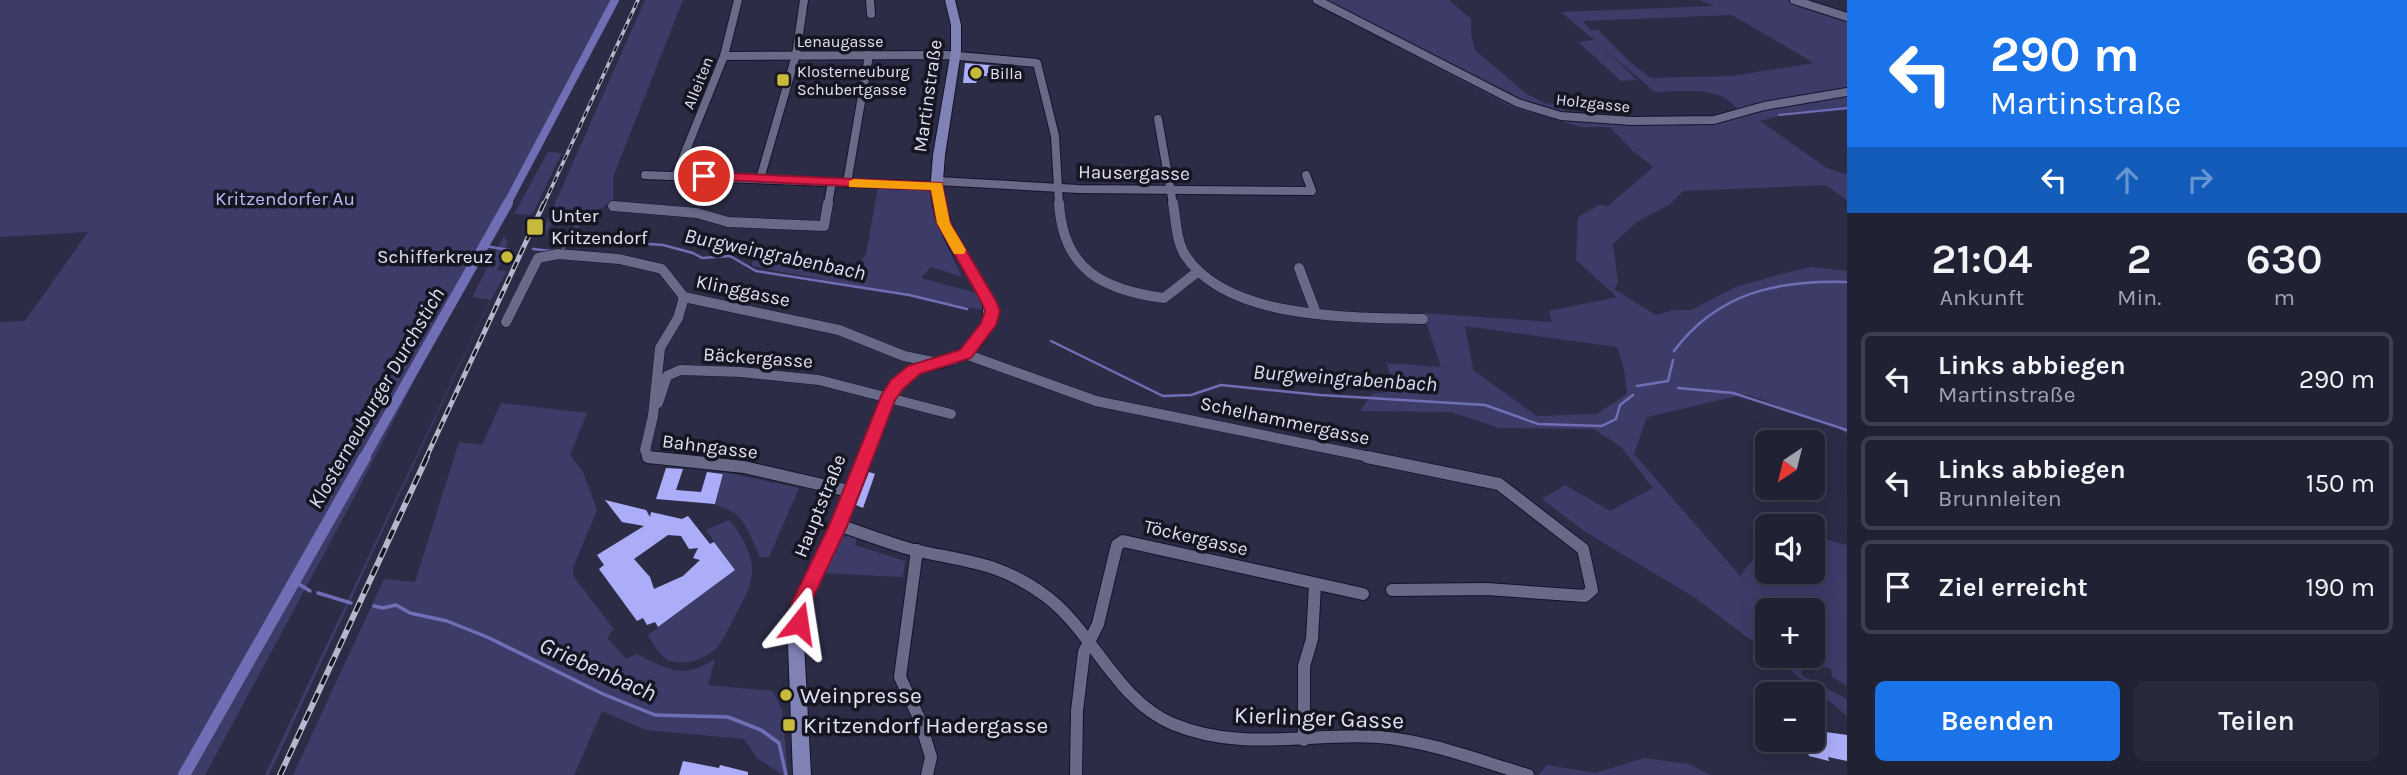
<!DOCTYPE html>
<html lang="de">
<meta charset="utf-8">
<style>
:root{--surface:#212134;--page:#29293c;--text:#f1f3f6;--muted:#a2a3ac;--line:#3e3e4f;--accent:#1a73e8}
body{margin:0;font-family:Karla,sans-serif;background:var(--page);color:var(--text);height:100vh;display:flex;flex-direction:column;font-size:26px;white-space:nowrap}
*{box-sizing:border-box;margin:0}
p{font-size:23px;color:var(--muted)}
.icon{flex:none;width:38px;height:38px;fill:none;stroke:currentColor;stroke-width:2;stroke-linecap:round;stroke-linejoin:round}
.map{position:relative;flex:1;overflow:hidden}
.side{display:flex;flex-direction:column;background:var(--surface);width:560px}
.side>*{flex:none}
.top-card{background:#1a73e8;color:#fff;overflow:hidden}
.needle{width:46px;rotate:215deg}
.tools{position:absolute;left:1755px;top:430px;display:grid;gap:14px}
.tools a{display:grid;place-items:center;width:70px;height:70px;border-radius:10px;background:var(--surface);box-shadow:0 4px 18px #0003,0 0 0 2px var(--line);font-size:35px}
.pin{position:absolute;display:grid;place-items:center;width:60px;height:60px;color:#fff;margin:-30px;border:4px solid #fff;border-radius:50%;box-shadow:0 2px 7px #0007}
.me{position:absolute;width:77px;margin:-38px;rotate:15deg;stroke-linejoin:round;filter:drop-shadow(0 0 5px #0008)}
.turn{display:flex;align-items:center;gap:24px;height:147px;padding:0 28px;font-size:32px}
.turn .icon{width:91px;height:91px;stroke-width:2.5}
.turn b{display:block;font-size:49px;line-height:60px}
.lanes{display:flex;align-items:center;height:66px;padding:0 28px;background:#0003;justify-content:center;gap:35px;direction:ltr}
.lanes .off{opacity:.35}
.eta{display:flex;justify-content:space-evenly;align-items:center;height:119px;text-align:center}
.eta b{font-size:42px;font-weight:600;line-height:49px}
.primary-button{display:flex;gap:14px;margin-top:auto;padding:14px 28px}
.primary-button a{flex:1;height:80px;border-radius:10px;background:var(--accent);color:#fff;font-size:28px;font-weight:600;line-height:80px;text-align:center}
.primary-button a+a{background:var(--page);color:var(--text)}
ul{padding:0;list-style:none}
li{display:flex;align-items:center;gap:21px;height:94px;margin:0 14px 10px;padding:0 14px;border:4px solid var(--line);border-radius:10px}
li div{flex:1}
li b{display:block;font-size:26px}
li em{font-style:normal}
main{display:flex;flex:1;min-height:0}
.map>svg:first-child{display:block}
</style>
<main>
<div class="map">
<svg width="1847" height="775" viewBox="0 0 1847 775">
<rect width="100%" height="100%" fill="#2c2c46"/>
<g fill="#3d3c69" fill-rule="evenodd">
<path d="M0,0H611L346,513L205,775H0V322L25,321L88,232L0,237Z"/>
<path d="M645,0H683L613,177V201L586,218L576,233L569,237L575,222L558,221L557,215L545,236L541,235Z"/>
<path d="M1325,0H1449L1471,19V36L1476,51L1527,94L1545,103L1555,104L1581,120L1692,126L1741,116C1728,84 1683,91 1655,92L1561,12L1714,6L1700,0H1790L1847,19V110L1779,116L1760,121L1827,168L1847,175V200L1825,185L1683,191L1669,205L1638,221L1613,244L1618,283L1614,289L1656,315L1674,310H1691L1736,287L1781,274L1811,267L1847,271V434L1838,428L1746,394L1647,417L1634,454L1740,576L1759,551L1767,547L1768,572H1813V536L1847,545V686L1832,677L1831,669L1803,659L1801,675L1847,699V716L1773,656H1813V611H1768L1767,652L1694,597L1587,533L1542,499L1565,485L1610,511L1653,488L1621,447L1594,429L1500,428L1451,412L1360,411L1372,394L1393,391L1387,363L1441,367L1423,313L1552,322L1549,311L1617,297L1576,260L1578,217L1599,205L1608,206L1653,167L1633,151L1610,127H1582L1514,108L1393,45L1352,13ZM1732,15L1814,63L1731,76L1651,78L1631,63L1598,30H1591L1583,21ZM1465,326L1617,347L1624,369L1627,394L1597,414L1537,416L1473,370Z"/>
<path d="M1595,40L1637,80L1621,81L1578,42Z"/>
<path d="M548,152L562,153L532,215L514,214Z"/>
<path d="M878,188L929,190L934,219L962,277L931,267L921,278L977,293L984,300L987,311L752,266L753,250L858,265L866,254Z"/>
<path d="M504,236L508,243L497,270L507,271L491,299L269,775H265L490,300L472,297Z"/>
<path d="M501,403L587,413L570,455L583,472L597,510L573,568V576L614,629L607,638L626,659L637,654C670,670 680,680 715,659L708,685L773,691L782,710L788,775H783L757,758L744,739L646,730L602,711L574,775H293L384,579L415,582L459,442L482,445Z"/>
<path d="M724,472L799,488L769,557H760C748,532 745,511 715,505Z"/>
<path d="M729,520C740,530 754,558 752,573C751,589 741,604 734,618C729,627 724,639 718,646C707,659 684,667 668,660C659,655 653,644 648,635L735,570L706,530Z"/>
<path d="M850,535L857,537L855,545L905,561L903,577L822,573L838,539Z"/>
<path d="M1644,758L1688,764L1711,775H1538L1547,765L1595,773Z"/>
</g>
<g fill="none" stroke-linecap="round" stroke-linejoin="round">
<path stroke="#706fb6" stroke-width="2" d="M1779,115L1847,108"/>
<g stroke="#706fb6" stroke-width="2.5">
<path d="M575,242L581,239L663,245L693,253L702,258L730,256L756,271L909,295L967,309"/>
<path d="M485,246L509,250"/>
<path d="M563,248L570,244"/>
<path d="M533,249L552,251"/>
<path d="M1051,341L1163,396L1191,395L1221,385L1320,395L1485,405L1538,424L1602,426L1616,419L1620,405L1633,395"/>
<path d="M1674,351C1718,292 1778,280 1847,282"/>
<path d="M1637,386L1668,381L1673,360"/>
<path d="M1678,388L1733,393L1847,430"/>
</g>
<g stroke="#706fb6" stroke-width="3.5">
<path d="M294,581L310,591"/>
<path d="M318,593L351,603"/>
<path d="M374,606L383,608L396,605L410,613L447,621L487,637L603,694L655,715L728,717L761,730L779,743L786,775"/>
</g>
<path stroke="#706fb6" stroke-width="8" d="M507,204L615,0"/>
<path stroke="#706fb6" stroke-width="10" d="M364,458L508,203"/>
<path stroke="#706fb6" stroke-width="12" d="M184,775L365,457"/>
</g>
<g fill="#acadf9" fill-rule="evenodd">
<path d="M965,63L1000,66L999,74L987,73V76H980L976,83H963Z"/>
<path d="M666,468L683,469L676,490L701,492L707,472L723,474L715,504L656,499Z"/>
<path d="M869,472L875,474L863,508L856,505Z"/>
<path d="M605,500L646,510L650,517L651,512L682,519L688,516L710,544L714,542L735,570L658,627L655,622L647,625L643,618L637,621L599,569L604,565L597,555L644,526L622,522ZM668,535L681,536L689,549L698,548L693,558L700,560L683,576L654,589L650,577L634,559Z"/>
<path d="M1819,731L1847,735V761L1828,757L1829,761L1809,756L1805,744L1824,748Z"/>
<path d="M683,761L719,768L720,765L748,772V775H679Z"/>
</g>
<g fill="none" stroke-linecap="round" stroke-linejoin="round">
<g stroke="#14132c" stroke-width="10">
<g id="minor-far2">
<path d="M870,0L871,14"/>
<path d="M1317,0L1518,103L1561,116L1631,121L1714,120L1764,106L1847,92"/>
<path d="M1794,0L1847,17"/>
<path d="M724,56L947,55L1037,63L1055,136L1059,204"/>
<path d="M1158,119L1173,204"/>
<path d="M645,175L937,186"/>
<path d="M676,175L724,56L738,0"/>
<path d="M760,179L796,55L804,0"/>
<path d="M937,181L1078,189L1312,191L1306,175"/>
<path d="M847,183L869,55"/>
<path d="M828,204L832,182"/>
</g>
</g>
<g stroke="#14132c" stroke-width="11">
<g id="minor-far1">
<path d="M1059,203C1063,269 1102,290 1164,298L1196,273"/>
<path d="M1173,203C1176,219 1176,241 1185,255C1228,321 1354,317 1423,319"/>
<path d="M613,206L697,213L728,222L824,226L828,203"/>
<path d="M1299,268L1316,313"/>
<path d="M506,322L538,258L558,254L619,259L662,269L684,297L839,330L904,356L938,363"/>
<path d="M965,354L1096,401L1375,458"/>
<path d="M658,403L667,376L680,370L741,372L819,380L951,414"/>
<path d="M662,458L648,457L645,450L653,416L660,348L678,318L684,297"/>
</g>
</g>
<g stroke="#14132c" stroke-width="14">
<g id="minor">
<path d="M648,457L744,467L849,491"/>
<path d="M1367,457L1499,484L1583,549L1592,590L1585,596L1486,589L1392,590"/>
<path d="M838,525C863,533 888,543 914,550C967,562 1001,562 1047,597C1094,633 1117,701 1173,724C1243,753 1309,732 1379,737C1430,741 1480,761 1528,775"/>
<path d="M917,550L900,677L919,718L931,757L927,775"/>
<path d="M1304,740V666L1312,639L1315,585"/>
<path d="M1076,775L1077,711L1084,652L1098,624L1117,545L1123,541L1363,594"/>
</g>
</g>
<g stroke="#14132c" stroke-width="2">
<path id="major" d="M945,0H955L961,25V51L945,155L943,180L945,206L959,243L995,301L996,319L986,340L972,355L956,364L919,374L907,383L893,400L846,525L810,602L804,644L811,775H793L788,644L794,602L830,525L882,394L897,376L909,366L947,356L963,347L977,333L983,319V301L947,243L933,206L931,180L933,155L951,51V25Z"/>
</g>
<use href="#minor-far2" stroke="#696a88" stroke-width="8"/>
<use href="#minor-far1" stroke="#696a88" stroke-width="10"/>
<use href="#minor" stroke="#696a88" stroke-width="12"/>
<use href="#major" fill="#8081b4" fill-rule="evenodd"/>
<g stroke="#b6b7ca" stroke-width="3.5">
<path id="rail-far2" d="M544,204L638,0"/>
</g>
<g stroke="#b6b7ca" stroke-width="5">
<path id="rail-far1" d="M426,458L544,203"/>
</g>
<g stroke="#b6b7ca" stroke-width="6">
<path id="rail" d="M280,775L427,457"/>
</g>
<use href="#rail-far2" stroke="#151622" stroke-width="2" stroke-dasharray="6" stroke-linecap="butt"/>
<use href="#rail-far1" stroke="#151622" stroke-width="2.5" stroke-dasharray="8" stroke-linecap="butt"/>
<use href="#rail" stroke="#151622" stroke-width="3.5" stroke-dasharray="10" stroke-linecap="butt"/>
</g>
<path fill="#e11d48" stroke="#92132f" stroke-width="2" d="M704,172L942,183L950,223L996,301L1000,311L996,325L971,358L920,374L903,389L895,400L847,526L811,602L805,629L799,632L792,629L789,623L792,602L829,526L882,394L891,380L908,366L960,350L981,323L985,311L981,301L937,223L931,190L699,179L697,176Z"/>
<path fill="#f59e0b" d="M854,179L942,183L950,223L966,250L964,254H954L937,223L931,190L849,187V181Z"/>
<g fill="#c8bb3b" stroke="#151622" stroke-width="2.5">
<circle cx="976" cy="73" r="7"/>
<rect x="776" y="73" width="14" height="14" rx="3.5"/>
<rect x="526" y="218" width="18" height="18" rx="3.5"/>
<circle cx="507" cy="257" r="7"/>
<circle cx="786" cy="695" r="7"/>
<rect x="782" y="718" width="14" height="14" rx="3.5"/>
</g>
<g text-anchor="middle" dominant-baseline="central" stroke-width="7" stroke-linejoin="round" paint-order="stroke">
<g font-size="16" fill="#e1e2f3" stroke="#151622">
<text x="840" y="41">Lenaugasse</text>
<text transform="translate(698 83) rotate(-68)">Alleiten</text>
<text transform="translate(1593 103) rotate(6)">Holzgasse</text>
</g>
<g font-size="16" fill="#e1e2f3" stroke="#151622" text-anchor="start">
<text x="797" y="71">Klosterneuburg<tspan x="797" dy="18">Schubertgasse</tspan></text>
<text x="990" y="73">Billa</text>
</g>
<g font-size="19" fill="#e1e2f3" stroke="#151622">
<text transform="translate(928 96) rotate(-82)">Martinstraße</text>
<text transform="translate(1134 173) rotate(1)">Hausergasse</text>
<text transform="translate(743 291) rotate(12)">Klinggasse</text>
<text transform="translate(758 358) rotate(4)">Bäckergasse</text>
<text transform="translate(1285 421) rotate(12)">Schelhammergasse</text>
<text transform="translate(710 447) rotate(7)">Bahngasse</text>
<text transform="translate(820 506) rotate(-68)">Hauptstraße</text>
<text transform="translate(1196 538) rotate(13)">Töckergasse</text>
</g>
<g font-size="19" fill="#b8baf4" stroke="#151622">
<text x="285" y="199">Kritzendorfer Au</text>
</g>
<g font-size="19" fill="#e1e2f3" stroke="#151622" text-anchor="start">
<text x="551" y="216">Unter<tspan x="551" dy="22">Kritzendorf</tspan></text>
<text x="493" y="257" text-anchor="end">Schifferkreuz</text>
</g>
<g font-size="21" font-style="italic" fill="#dddff3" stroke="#151622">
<text transform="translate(775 254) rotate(12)">Burgweingrabenbach</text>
<text transform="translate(1345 378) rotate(4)">Burgweingrabenbach</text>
<text transform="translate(376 398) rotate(-60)">Klosterneuburger Durchstich</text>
</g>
<g font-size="23" fill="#e1e2f3" stroke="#151622" text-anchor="start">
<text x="800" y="695">Weinpresse</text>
<text x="803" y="725">Kritzendorf Hadergasse</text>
</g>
<g font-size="23" fill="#e1e2f3" stroke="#151622">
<text transform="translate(1319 718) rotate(2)">Kierlinger Gasse</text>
</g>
<g font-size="24" font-style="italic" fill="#dddff3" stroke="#151622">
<text transform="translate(598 669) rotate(24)">Griebenbach</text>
</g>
</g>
</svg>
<div class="tools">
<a><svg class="needle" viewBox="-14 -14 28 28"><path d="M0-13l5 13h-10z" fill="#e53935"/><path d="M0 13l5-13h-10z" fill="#a2a3ac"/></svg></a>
<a><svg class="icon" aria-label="sound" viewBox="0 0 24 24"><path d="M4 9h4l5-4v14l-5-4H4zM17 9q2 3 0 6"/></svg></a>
<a>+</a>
<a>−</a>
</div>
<div class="pin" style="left:704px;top:176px;background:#d93025"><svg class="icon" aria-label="arrive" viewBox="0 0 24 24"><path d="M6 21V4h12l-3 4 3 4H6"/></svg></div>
<svg class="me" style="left:799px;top:623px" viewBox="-20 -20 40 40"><path d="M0-17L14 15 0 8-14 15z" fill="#e11d48" stroke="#fff" stroke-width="4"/></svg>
</div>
<section class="side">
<div class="top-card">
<div class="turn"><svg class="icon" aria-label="left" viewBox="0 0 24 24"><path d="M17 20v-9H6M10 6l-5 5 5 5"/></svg><div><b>290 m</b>Martinstraße</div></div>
<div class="lanes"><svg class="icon" aria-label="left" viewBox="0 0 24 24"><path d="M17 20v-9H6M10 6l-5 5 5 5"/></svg><svg class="icon off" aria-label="ahead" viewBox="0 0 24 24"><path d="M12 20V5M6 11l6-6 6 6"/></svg><svg class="icon off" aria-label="right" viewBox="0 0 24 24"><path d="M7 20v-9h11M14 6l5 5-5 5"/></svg></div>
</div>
<div class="eta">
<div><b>21:04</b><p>Ankunft</p></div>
<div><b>2</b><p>Min.</p></div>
<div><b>630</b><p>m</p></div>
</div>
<ul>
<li><svg class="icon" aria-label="left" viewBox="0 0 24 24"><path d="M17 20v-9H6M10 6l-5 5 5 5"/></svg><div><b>Links abbiegen</b><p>Martinstraße</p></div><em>290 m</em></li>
<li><svg class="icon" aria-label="left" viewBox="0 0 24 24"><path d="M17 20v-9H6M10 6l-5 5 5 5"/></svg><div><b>Links abbiegen</b><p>Brunnleiten</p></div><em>150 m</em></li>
<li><svg class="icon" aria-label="arrive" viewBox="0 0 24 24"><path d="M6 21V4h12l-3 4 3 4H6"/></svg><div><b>Ziel erreicht</b></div><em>190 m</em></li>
</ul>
<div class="primary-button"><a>Beenden</a><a>Teilen</a></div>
</section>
</main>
